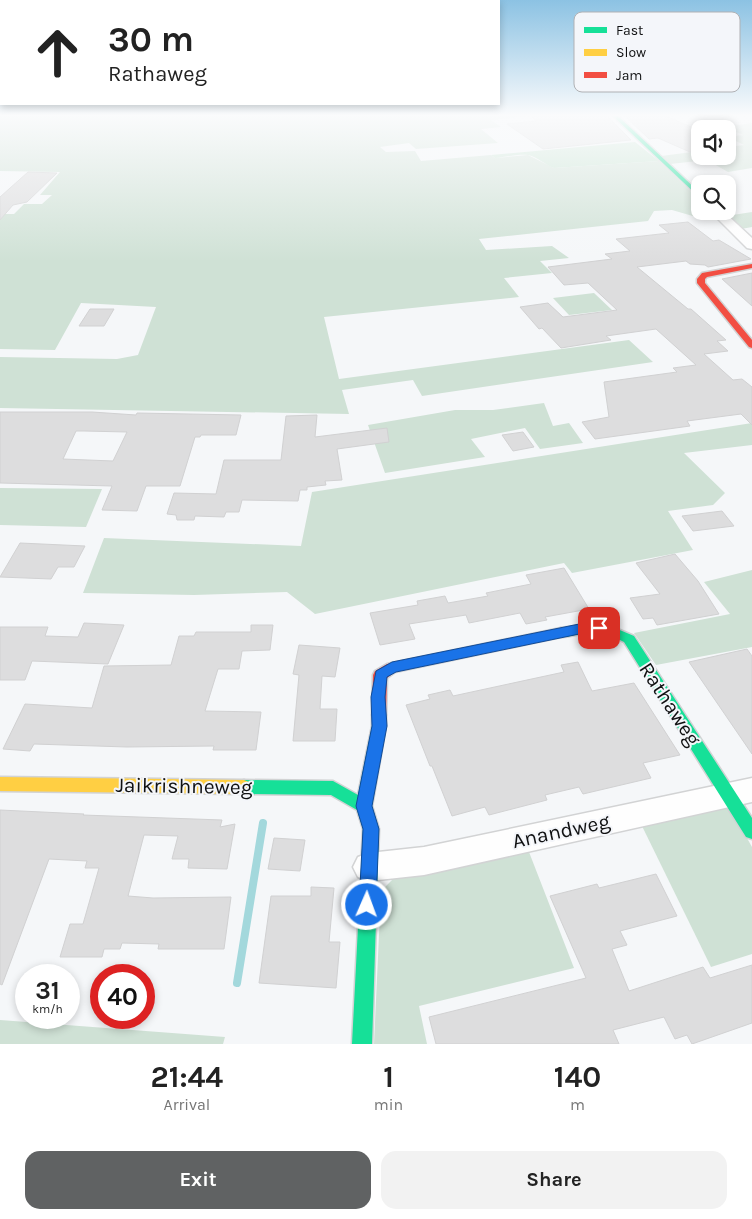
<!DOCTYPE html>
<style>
:root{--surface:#fff;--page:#f2f2f2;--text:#222;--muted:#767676;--accent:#606263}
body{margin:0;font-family:Karla,sans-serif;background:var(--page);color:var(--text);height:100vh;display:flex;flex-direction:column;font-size:19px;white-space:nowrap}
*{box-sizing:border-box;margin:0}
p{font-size:16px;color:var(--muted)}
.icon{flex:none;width:28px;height:28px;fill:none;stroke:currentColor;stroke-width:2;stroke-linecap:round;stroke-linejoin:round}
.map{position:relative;height:1044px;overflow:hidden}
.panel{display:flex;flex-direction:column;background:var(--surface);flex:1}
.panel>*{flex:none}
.banner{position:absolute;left:0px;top:0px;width:500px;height:105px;box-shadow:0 2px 8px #0003;background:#fff;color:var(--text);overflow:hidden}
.tools{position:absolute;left:691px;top:120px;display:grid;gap:10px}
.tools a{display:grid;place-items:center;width:45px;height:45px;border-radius:10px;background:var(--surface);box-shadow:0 2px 8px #0003;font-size:25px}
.speed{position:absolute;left:15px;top:964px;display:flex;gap:10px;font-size:25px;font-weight:700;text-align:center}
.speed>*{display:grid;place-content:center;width:65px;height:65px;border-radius:50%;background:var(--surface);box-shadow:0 2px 8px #0003;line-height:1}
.speed small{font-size:12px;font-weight:400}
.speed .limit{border:8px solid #d22;background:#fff;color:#111}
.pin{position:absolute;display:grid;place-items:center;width:42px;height:42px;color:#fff;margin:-21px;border-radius:10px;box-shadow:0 2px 8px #0006}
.me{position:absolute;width:55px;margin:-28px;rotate:2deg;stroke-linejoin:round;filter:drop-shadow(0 0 4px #0008)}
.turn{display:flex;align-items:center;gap:18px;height:105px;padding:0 25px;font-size:22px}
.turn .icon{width:65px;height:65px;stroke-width:2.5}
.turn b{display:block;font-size:35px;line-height:42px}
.eta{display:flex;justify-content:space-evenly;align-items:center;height:85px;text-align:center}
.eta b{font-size:30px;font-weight:700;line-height:35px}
.primary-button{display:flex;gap:10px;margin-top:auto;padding:10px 25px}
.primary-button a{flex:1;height:58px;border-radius:15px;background:var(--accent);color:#fff;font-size:20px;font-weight:700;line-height:58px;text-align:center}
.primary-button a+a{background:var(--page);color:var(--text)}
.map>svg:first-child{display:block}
</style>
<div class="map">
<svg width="752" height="1044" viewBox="0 0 752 1044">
<rect width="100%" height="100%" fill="#f5f7f9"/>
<g fill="#cfe1d5">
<path d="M0,116H532L491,120L501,127L481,129L498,143L416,149L409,143L380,147L386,152L415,151L421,161L491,155L495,158L528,155L554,168L659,161L700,200V211H711L716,217L703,219L672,210L654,211L648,221L479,239L486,250L552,246L569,258L540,261L552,273L504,278L519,297L324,317L339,379L629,340L653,362L422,396L413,380L342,390L349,414L0,408V357L117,359L138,355L156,307L81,303L55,350L0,349V214H14L24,204H42L52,195H40L60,172L0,171Z"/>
<path d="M752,123V168L728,172L707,160L670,164L661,156L700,151V156H728V147L744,145L728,137L743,135L725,127Z"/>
<path d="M752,212V227L741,229L726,216Z"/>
<path d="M594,293L612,310L569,315L553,298Z"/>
<path d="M544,403L553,426L569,423L583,443L540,449L525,428L471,439L485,457L385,473L368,425L455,410H493Z"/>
<path d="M752,423V445L684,453L725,493L713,505L668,511L693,550L572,573L564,563L315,614L287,592L194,595L83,593L104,538L301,546L312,492Z"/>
<path d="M0,488L102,489L86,527L0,525Z"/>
<path d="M752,570V647L656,665L634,633L730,614L704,582Z"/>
<path d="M729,806L752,847V954L711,967L641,824Z"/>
<path d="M529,852L574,968L419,1006L427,1044H374L381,891L393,879Z"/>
<path d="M0,1020L225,1037L223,1044H0Z"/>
</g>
<path fill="#c6e3d0" d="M635,142L659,161L554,168C545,165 538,157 528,155C518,154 505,157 495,158L491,155Z"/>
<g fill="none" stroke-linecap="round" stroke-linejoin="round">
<path stroke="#a3d8dc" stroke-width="8" d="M237,983L263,823"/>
</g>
<g fill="#ddddde" stroke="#d1d1d2" fill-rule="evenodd">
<path d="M531,116H607L631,140L543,149L507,124L536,121Z"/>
<path d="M625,116H666L700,131V150L690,152L658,138L649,139Z"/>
<path d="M28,172L57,173L27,202L13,205L0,220V197Z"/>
<path d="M688,222L713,241L719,240L751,259L708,267L705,265L690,264L686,261L637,267L688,309H691L726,340L717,341L728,351L704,354L733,380L742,379L752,387V425L741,414L687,421L690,426L595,439L582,422L609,417L604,382L677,372L673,368L696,365L656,329L606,336L611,340L561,348L542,328L539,329L520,307L548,303L563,317L617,310L588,283L564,285L548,267L612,259L605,254L630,251L616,239L669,233L659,225Z"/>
<path d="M752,273V306L722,279Z"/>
<path d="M90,309H114L104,326H79Z"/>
<path d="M0,412H92L136,415L137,413L241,415L236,435H201L200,437H195L180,486H146L137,511L102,510L112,486L0,483ZM76,431H84L127,432L113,461L63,459Z"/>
<path d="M317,415L315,437L387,428L389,442L337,449L342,480L325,481L326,485L307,487V490H300L298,501L242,500L239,512H226L224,517L195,516L194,520H177L176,515L167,514L174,493L216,494L224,460H281L286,416Z"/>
<path d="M523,432L534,447L513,451L502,435Z"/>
<path d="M722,511L734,526L693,531L682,516Z"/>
<path d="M20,543L85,546L74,567H58L51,579L0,577Z"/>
<path d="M675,554L698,581L719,614L657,625L653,618L643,619L630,598L660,594L636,563Z"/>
<path d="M564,568L589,609L545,617L547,620L526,624L520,613L469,623L466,615L409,624L415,639L380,645L370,613L418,605L417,601L445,596L448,603L488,596L486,593L531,584L526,575Z"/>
<path d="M84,623L124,625L108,664L32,661L25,680H0V627H48L45,636L78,637Z"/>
<path d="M251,625H273L270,650L242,651L239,669H218L205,711L261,712L256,750H213L214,746L127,747L34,744L30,751L3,749L25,704L92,708L104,666L171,665L179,636H194L196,632H251Z"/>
<path d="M299,645L340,648L335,677L322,676L320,709H337L335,741H293L299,675L293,674Z"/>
<path d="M747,649L752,656V754L689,662Z"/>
<path d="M578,662L592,691L634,683L680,755L643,763L651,778L583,794L579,787L545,795L547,800L489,815L485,807L452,816L432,766H430L406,705L430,699L428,695L450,690L453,696L564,672L561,665Z"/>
<path d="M0,810L84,814L83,815L222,820L220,827L235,824L227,869L188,868L189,859H172L178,836L144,835L128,896L153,898L231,897L224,949H158L159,944L122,943L120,949H104L102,957H60L70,924H83L99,868H85L87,861L49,859L2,985L0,984Z"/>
<path d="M274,838L305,840L300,871L268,869Z"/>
<path d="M656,874L677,916L620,931L627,945L612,949L629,991L703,967L710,978L752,965V1023L692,1044L687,1035L675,1039L664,1017L613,1030L619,1044H436L429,1017L586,978L550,896L597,884L599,888Z"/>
<path d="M311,887L334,888L329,942H340L336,988L259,983L271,896H311Z"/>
</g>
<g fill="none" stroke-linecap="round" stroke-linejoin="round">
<g stroke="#d2d3d4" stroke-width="3">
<g id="street">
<path d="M710,211H723L752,238V249L747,248Z"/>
<path d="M752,778V802L424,875L369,881L358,877L353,867L358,857L369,853L424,847Z"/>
</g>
</g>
<g stroke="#d2d3d4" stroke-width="3">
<g id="fast">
<path d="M613,116H618L700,193V198Z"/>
<path d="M596,623L615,628L634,636L752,818V839L746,837L624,642C610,635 597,631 581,634C573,635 564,639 556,636L555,633L556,630L561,628Z"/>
<path d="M379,709L384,711L386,715V726L372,806L379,829L372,1044H352L363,829L357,810L331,795L244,794L239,792L236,787L239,782L244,780L333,781L358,795L372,726V715L374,711Z"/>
</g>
</g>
<g stroke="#d2d3d4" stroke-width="3">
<path id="slow" d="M0,777L244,780L249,782L252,787L249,792L244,794L0,791Z"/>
</g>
<g stroke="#d2d3d4" stroke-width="3">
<g id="jam">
<path d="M752,264V268L707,277L705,279V283L752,340V348L749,347L697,283V279L702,273Z"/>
<path d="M561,628L566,630L567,633L566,636L395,672L387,678L386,715L384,719L379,721L374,719L372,715L373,675L375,671L387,664Z"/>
</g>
</g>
<use href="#street" fill="#fefefe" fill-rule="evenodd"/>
<use href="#fast" fill="#16e098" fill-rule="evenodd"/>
<use href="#slow" fill="#ffcf43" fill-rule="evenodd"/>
<use href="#jam" fill="#f24e42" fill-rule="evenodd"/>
</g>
<linearGradient id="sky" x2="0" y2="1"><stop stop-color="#8cc2e3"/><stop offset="0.44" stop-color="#fafbfc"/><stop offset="1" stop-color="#fafbfc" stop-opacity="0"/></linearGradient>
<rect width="752" height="262" fill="url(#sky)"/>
<path fill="#1a73e8" stroke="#114b97" d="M589,622L604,625L606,628L604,631L589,632L396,672L387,677L385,697L387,726L372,806L379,829L376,905L373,911L367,914L361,911L359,905L363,829L356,806L372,726L371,697L376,671L392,662Z"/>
<g text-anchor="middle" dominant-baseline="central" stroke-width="4" stroke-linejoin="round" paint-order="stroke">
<g font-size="21" fill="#101112" stroke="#f4f6fa">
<text transform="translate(670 704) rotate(57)">Rathaweg</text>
<text transform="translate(184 786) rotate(1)">Jaikrishneweg</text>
<text transform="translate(561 831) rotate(-12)">Anandweg</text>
</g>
</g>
<rect x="574" y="12" width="166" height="80" rx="8" fill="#f4f6fa" stroke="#b0b1b4" stroke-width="1"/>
<rect x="584" y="27" width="23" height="6" fill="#16e098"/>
<rect x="584" y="49" width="23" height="7" fill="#ffcf43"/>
<rect x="584" y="72" width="23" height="6" fill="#f24e42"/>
<g font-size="14" fill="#101112">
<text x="616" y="35">Fast</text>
<text x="616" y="57">Slow</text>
<text x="616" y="80">Jam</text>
</g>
</svg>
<div class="tools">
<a><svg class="icon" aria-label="sound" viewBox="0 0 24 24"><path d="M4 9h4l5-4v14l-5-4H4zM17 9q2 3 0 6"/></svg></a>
<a><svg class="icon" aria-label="search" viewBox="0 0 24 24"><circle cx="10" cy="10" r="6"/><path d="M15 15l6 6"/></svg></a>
</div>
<div class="speed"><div>31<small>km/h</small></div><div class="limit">40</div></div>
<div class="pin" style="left:599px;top:628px;background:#d93025"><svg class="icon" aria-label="arrive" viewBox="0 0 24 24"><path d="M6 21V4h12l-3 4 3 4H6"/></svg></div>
<svg class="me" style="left:367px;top:905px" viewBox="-20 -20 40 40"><circle r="17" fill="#1a73e8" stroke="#fff" stroke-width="3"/><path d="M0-11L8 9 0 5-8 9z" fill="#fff"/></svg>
<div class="banner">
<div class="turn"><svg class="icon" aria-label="ahead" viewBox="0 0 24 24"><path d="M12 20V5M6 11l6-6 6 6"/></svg><div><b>30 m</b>Rathaweg</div></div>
</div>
</div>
<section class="panel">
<div class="eta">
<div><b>21:44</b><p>Arrival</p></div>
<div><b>1</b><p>min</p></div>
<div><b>140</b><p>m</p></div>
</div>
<div class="primary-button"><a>Exit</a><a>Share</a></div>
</section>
